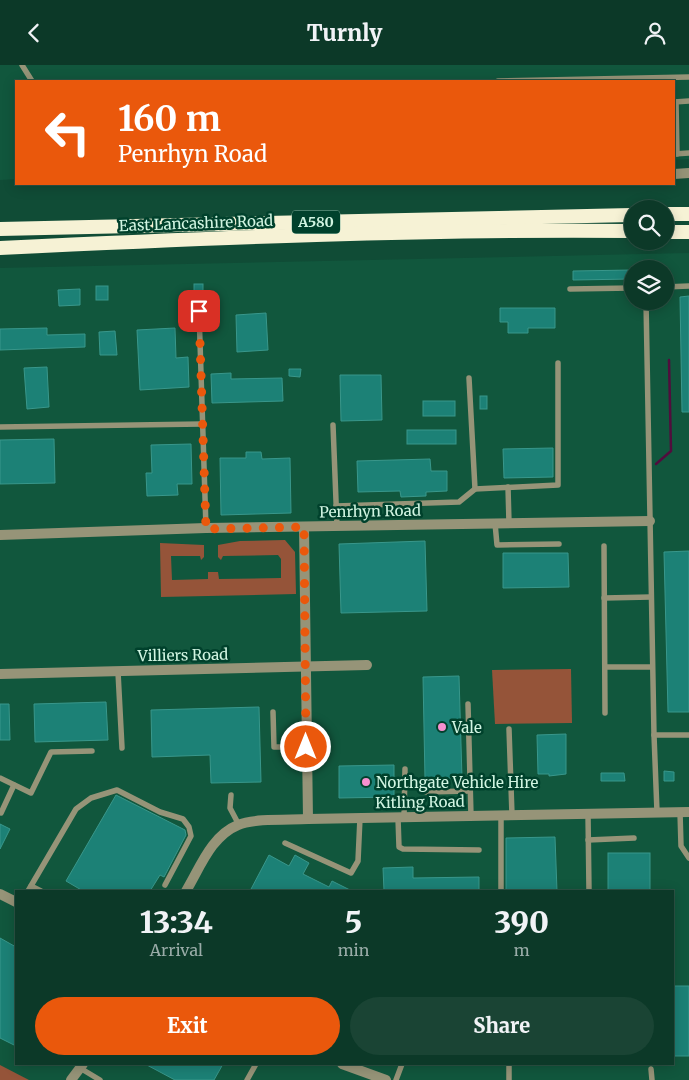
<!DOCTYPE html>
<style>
:root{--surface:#0c3928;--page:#1a4434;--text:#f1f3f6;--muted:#9aaca8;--line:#2c5345;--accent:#ea580c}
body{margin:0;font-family:Merriweather,serif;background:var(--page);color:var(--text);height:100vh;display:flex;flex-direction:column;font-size:19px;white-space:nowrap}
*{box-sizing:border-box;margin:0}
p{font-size:16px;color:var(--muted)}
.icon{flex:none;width:28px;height:28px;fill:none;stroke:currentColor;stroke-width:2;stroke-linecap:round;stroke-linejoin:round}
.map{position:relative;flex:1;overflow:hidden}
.side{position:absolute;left:15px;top:825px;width:659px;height:175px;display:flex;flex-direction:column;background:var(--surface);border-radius:0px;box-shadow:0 2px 12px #0003,0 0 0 1px var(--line)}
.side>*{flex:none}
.hud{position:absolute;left:15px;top:15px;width:660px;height:105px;border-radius:0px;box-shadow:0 2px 12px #0003,0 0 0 1px var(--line);background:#ea580c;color:#fff;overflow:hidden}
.controls{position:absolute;left:624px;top:135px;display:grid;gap:10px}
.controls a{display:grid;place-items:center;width:50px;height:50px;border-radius:50%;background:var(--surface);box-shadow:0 2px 12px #0003,0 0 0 1px var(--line);font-size:25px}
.pin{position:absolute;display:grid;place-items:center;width:42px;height:42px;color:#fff;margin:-21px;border-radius:10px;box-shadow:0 2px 8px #0006}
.me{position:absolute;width:55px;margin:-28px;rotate:0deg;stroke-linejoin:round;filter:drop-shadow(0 0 4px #0008)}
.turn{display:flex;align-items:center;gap:18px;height:105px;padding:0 20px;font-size:22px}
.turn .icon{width:65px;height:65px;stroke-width:2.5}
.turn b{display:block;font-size:35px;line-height:42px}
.eta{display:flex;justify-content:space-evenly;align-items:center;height:85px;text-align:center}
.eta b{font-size:30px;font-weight:800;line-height:35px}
.button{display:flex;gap:10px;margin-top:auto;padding:10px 20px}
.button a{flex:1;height:58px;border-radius:30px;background:var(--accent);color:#fff;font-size:20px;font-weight:800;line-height:58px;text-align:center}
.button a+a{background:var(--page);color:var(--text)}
header{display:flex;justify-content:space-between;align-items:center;height:65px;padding:0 20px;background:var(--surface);font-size:22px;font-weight:800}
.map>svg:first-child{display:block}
</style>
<header><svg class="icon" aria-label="back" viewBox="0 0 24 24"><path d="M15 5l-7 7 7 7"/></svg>Turnly<svg class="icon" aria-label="person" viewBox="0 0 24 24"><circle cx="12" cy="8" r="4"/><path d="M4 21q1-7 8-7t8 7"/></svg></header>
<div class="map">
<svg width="689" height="1015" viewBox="0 0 689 1015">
<rect width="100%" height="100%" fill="#104c36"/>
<g fill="#11573d" fill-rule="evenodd">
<path d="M0,0H689V94L674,95V16H16V114L0,115Z"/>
<path d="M689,188V1015H0V203ZM632,204H665V236H632ZM16,826H672V999H16Z"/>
</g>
<g fill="#955439">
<path d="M285,475L295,487L296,529L161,532L160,478L204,480V492L201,495L200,491H171L172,515L208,514V507H218L219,514L281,513V494L278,490L223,491L221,495L218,492V480L240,476Z"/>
<path d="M571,604L572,658L495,659L492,605Z"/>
<path d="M0,1000L29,1015H0Z"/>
</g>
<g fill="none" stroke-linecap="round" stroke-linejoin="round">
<path stroke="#510d3d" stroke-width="2.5" d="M656,399L671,386L669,295"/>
</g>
<g fill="#1c8176" stroke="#39978b">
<path d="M632,205V214L573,215V206Z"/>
<rect x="194" y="219" width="9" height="10"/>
<rect x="96" y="221" width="12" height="14"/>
<path d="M80,224V240L59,241L58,225Z"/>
<path d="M689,231V347H682L680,232Z"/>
<path d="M500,243H555V263H528V268H508V257H500Z"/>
<path d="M266,248L268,285L237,287L236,250Z"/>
<path d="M47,263V270L85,269V282L0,285V264Z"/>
<path d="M175,263L176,293L188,292L189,322L140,325L137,265Z"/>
<path d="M115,266L117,290H100L99,267Z"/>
<path d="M47,302L49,342L27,344L24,303Z"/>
<path d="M289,304H301L300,312L289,311Z"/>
<path d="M231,308V314L282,313L283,336L212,338L211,309Z"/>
<path d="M340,310H381L382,355L341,356Z"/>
<rect x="480" y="331" width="7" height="13"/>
<rect x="423" y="336" width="32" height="15"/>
<rect x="407" y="365" width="49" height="14"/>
<path d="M54,374L55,418L0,419V375Z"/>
<path d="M191,379L192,419H177L178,430L147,431L146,408H152L151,380Z"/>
<path d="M553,383V412L504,413L503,384Z"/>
<path d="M246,387H261L262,394L290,393L291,448L221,450L220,393H246Z"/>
<path d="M430,394L431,406H447V426L426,427V431L401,432L400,426L358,427L357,396Z"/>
<path d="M425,476L427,546L341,548L339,479Z"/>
<path d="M689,486V647H668L664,487Z"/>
<path d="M503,488H568L569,522L503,523Z"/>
<path d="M459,611L462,713L425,714L423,612Z"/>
<path d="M106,637L108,675L35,677L34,639Z"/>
<path d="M0,639H9L10,675H0Z"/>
<path d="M259,642L261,717L211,718L210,690L152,692L151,645Z"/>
<path d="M566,669V709L549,711V709H538L537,670Z"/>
<path d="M394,700V732L339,733V701Z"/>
<path d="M664,706L674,707V716H664Z"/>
<path d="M601,708H624L625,716H601Z"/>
<path d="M116,730L185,765L186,770L164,812L160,810L150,826H83L66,816Z"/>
<path d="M0,759L10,764L0,784Z"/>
<path d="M555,772L557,826H506V773Z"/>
<rect x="608" y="788" width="42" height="38"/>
<path d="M269,790L289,801L295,790L309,798L303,809L329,822L332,816L352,826H250Z"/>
<path d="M413,802V813L479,812V826H384L383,803Z"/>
<path d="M0,873L16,882V981L0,973Z"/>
<rect x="672" y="921" width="17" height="70"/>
<path d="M145,999H223L214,1015H175Z"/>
</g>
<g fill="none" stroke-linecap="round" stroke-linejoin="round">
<g stroke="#969478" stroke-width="5.5">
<path d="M22,0L32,16"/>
<path d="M498,16L689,12"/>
<path d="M674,37L689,36"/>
<path d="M676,37L677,89"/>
<path d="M674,89L689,88"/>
<path d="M665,222L689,221"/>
<path d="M570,224L632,223"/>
<path d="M646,236L654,670H689"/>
<path d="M199,246L206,463"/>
<path d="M469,313L475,424"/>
<path d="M333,360L337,461"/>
<path d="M0,362L202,359"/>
<path d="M508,422L509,458"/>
<path d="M336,441L459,437L475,424L558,420V298"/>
<path d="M495,458L497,480L559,479"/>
<path d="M604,481L605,648"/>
<path d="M604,533L651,532"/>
<path d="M605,602H652"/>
<path d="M118,607L122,683"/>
<path d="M468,639L471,751"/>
<path d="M273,647L274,682H306"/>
<path d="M509,664L512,750"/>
<path d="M654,670L657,747"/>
<path d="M0,713L31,728L51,687L92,686"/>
<path d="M426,727L469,726"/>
<path d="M231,730L230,743L239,760"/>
<path d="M680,747L681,781L689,793"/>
<path d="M1,748L14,720"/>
<path d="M588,749L589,826"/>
<path d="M501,751V826"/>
<path d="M398,753L399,782L403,784L479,785"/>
<path d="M404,753L405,704"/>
<path d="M588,775L634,773"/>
<path d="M285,778L351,808L358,796L360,753"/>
<path d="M31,821L41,826"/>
<path d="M28,826L76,744L91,733L117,725L160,747L183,754L189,762L191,771L165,820"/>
<path d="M509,999V1015"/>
<path d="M80,1003L100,1015"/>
<path d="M651,1004L652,1015"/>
<path d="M247,1015L256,999"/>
<path d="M396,1015L402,999"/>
</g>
<g stroke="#969478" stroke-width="10">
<path d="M674,109L689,108"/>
<path d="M304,462L308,754"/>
<path d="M0,470L206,463L650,456"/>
<path d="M0,609L367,600"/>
<path d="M186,826C200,803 211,771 238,760C255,753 289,755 308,754L689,747"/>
<path d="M0,829L16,837"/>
<path d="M342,999L386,1015"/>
<path d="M71,1015L83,999"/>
</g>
<g stroke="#f6f2d5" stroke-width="14">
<path d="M665,149H689"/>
<path d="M0,164L632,150"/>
<path d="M665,167H689"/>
<path d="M0,183C211,173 422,164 632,166"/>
</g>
</g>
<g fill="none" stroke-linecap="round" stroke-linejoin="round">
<path stroke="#ea580c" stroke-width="9" stroke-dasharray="0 16.2" d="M199,246L206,464L304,462L306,682"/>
</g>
<g fill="#f690cf" stroke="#00412c" stroke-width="2">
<circle cx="442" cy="662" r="5"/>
<circle cx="366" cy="717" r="5"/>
</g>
<g text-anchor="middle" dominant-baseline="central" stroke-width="5" stroke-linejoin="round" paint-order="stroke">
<rect fill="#00412c" stroke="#92bfab" stroke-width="1" x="292" y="145.5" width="48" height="23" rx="4"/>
<g font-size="14" font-weight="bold" fill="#d1f5e2">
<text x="316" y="157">A580</text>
</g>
<g font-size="15" fill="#d1f5e2" stroke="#00412c">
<text transform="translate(196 158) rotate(-2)">East Lancashire Road</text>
<text transform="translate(370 446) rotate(-1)">Penrhyn Road</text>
<text transform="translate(183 590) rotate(-1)">Villiers Road</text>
<text transform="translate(420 737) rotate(-1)">Kitling Road</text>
</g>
<g font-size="15" fill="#d1f5e2" stroke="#00412c" text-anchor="start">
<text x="452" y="662">Vale</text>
<text x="376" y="717">Northgate Vehicle Hire</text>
</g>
</g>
</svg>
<div class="controls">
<a><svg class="icon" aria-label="search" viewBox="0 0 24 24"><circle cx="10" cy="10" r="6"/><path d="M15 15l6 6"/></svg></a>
<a><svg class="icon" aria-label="layers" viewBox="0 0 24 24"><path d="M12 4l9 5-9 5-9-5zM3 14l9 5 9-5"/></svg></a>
</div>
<div class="pin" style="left:199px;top:246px;background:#d93025"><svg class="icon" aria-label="arrive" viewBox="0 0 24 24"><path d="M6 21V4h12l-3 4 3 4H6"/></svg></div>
<svg class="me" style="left:306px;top:682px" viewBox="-20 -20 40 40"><circle r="17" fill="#ea580c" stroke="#fff" stroke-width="3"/><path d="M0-11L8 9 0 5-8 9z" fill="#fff"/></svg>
<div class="hud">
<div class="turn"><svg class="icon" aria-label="left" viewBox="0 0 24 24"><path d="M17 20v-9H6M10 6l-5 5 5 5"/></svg><div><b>160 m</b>Penrhyn Road</div></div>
</div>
<section class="side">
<div class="eta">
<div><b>13:34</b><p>Arrival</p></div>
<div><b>5</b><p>min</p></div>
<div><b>390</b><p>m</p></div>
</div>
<div class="button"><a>Exit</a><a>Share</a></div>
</section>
</div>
